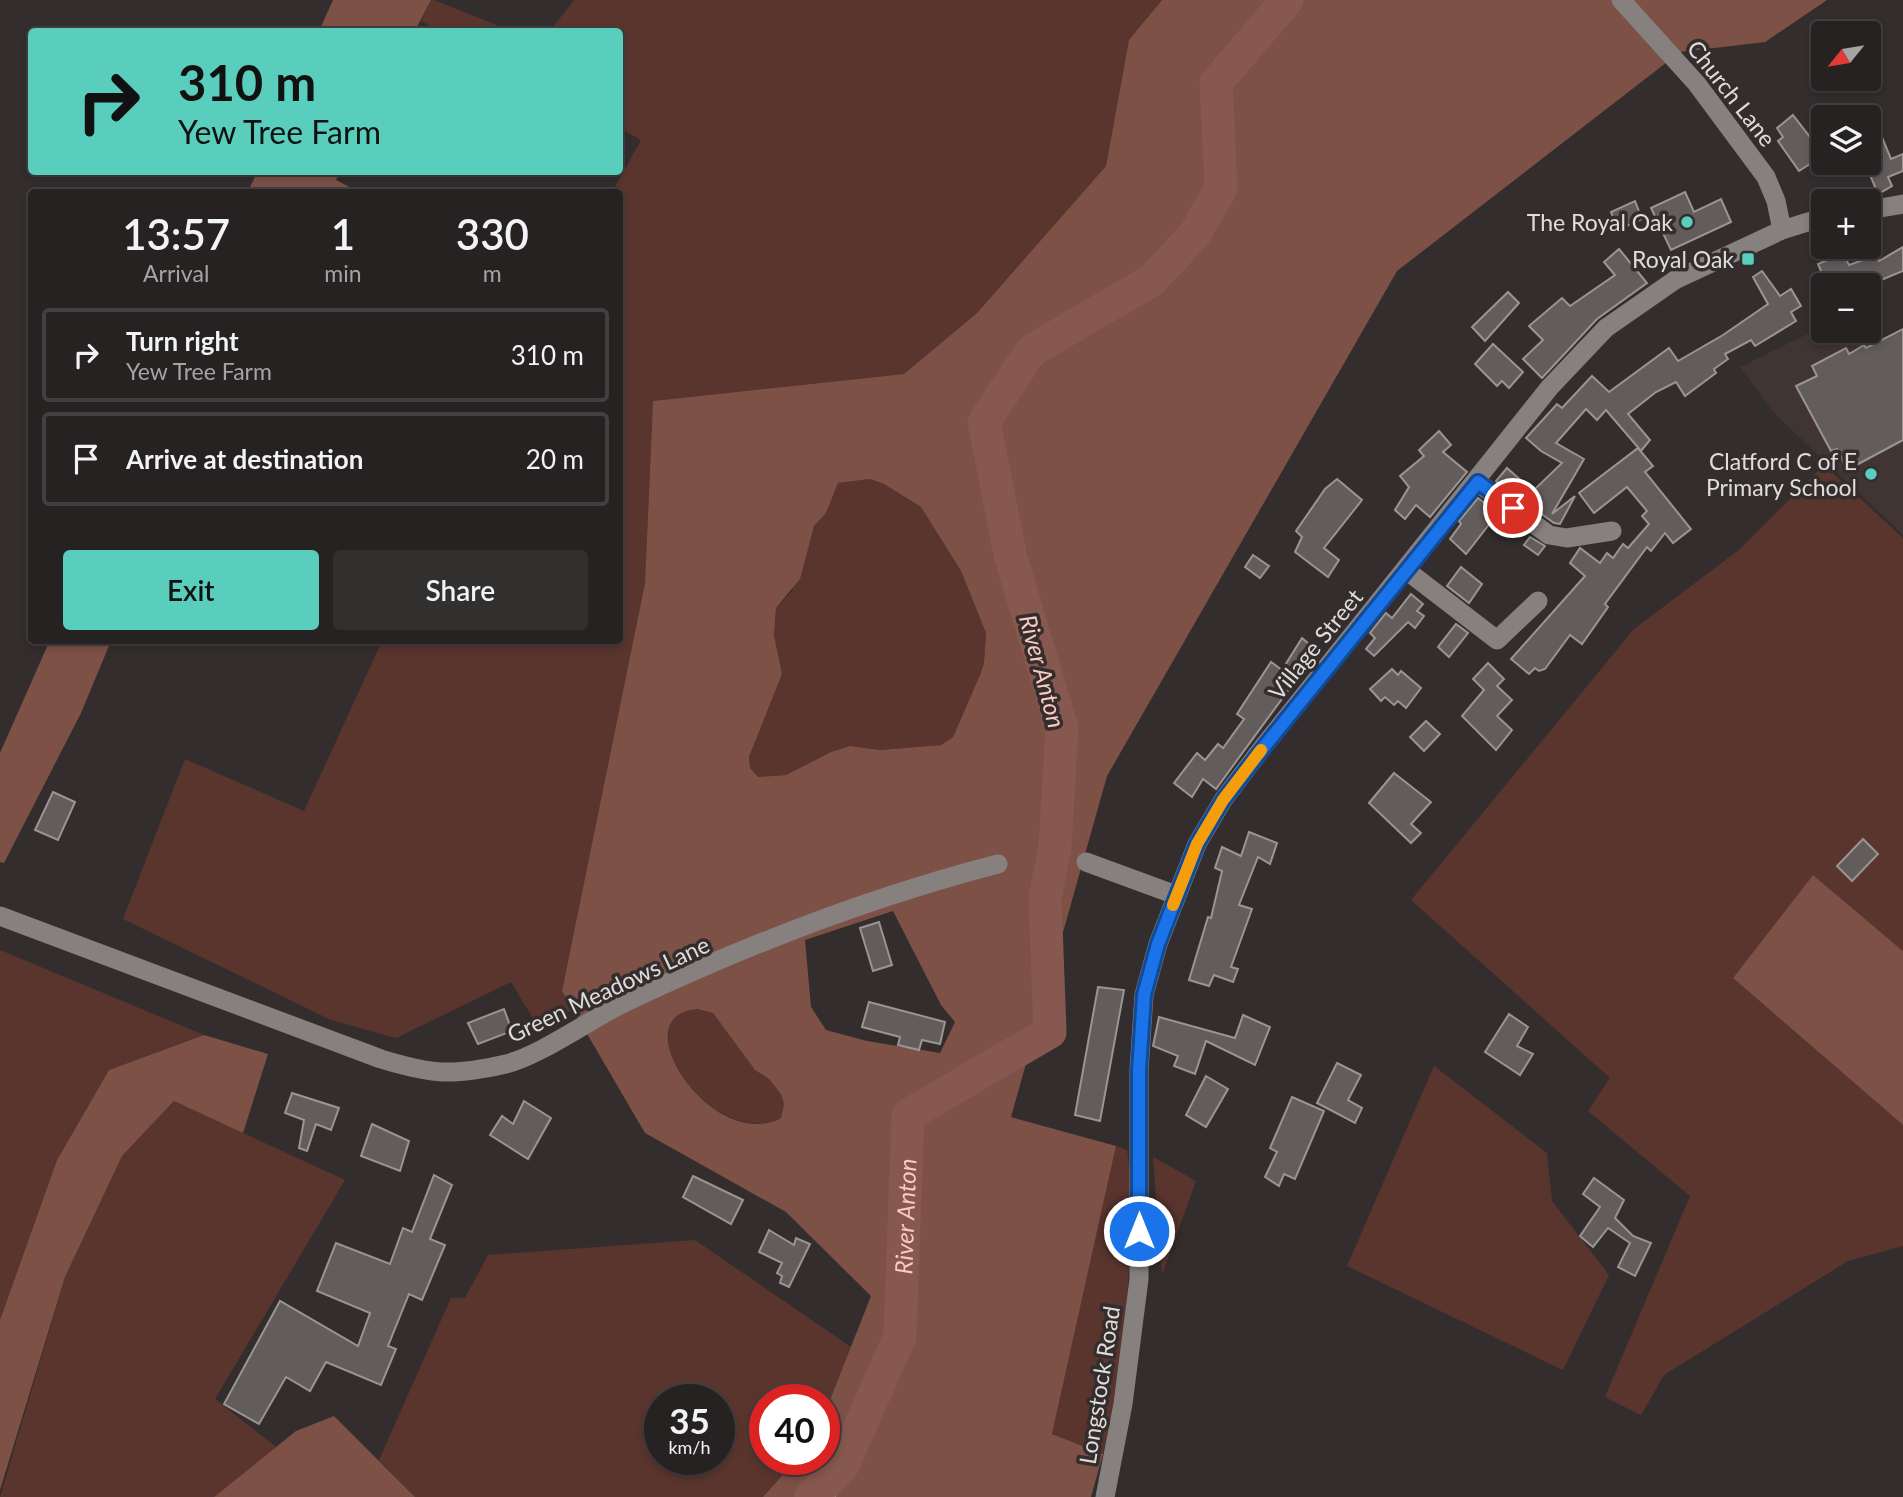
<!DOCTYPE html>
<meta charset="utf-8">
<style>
:root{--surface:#262222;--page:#322f2f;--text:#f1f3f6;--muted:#a4a4a5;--line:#423f40;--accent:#5acebc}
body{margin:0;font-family:Lato,sans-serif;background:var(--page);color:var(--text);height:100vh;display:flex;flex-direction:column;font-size:26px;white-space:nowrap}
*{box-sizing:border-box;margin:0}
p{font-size:23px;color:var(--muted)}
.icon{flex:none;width:38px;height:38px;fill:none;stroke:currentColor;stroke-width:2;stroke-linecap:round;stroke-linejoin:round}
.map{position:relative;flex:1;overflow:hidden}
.side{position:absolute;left:28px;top:189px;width:595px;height:455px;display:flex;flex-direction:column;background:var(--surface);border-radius:7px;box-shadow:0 4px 10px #0003,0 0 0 2px var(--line)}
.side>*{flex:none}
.banner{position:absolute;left:28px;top:28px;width:595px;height:147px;border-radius:7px;box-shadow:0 4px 10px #0003,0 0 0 2px var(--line);background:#5acebc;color:#111;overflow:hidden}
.needle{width:46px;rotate:240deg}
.controls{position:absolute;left:1811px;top:21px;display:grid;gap:14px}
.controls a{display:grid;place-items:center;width:70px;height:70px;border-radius:7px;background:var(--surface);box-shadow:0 4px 10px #0003,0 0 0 2px var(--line);font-size:35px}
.speed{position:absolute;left:644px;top:1384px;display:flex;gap:14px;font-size:35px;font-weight:700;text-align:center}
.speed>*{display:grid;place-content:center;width:91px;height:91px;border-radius:50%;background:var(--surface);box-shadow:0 4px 10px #0003,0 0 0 2px var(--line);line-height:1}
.speed small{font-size:18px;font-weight:400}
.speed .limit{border:10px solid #d22;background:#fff;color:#111}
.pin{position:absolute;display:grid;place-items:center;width:60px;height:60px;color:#fff;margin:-30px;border:4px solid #fff;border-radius:50%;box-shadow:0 2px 7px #0007}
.me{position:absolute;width:77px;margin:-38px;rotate:0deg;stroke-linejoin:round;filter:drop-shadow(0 0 5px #0008)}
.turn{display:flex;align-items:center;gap:24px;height:147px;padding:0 35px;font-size:32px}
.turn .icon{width:91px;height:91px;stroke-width:2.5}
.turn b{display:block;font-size:49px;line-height:60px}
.eta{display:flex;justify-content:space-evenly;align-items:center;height:119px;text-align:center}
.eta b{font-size:42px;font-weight:600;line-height:49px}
.primary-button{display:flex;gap:14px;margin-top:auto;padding:14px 35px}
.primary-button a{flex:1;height:80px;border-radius:7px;background:var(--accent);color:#111;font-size:28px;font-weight:600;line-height:80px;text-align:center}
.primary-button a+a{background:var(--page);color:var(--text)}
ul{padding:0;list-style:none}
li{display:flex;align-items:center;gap:21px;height:94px;margin:0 14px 10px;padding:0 21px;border:4px solid var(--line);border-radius:7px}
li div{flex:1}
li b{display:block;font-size:26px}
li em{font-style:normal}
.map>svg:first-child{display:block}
</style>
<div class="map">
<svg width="1903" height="1497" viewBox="0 0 1903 1497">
<rect width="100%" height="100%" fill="#332e2d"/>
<path fill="#413533" d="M1871,318L1903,372V535L1774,413L1740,367L1818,329L1869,331Z"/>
<g fill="#5a352e" fill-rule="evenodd">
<path d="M431,0H434L511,31H440L421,21Z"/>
<path d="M574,0H1162L1129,41L1106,166L977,313L904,374L653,401L645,583L562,991L573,1010L537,1025L511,982L396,1038L331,1020L123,919L185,759L304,811L382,641L620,640V192H612L641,140L620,128V32L550,31Z"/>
<path d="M1824,465L1903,538V951L1813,875L1733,978L1903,1125V1246L1848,1261L1664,1375L1641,1415L1605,1397L1690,1196L1588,1111L1610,1078L1411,900L1634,629L1740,549Z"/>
<path d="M870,479L884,484L921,507L961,571L986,633L984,663L980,675L953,737L942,745L880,750L850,746L831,752L786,775L757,777L750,768L749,757L782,674L774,635L776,608L792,591L814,526L826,513L838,483Z"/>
<path d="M0,950L204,1035L109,1070L57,1160L0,1320Z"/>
<path d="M698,1009L713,1013L755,1070L769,1079L781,1094L784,1104L781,1118C746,1136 705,1107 682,1080C669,1065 659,1020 682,1011C686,1009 694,1010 698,1009Z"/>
<path d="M1434,1066L1547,1153L1552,1201L1609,1275L1563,1370L1347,1266Z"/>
<path d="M174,1101L345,1180L215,1399L276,1447L214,1497H0L65,1277L122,1156Z"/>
<path d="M1116,1146L1127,1150L1134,1206L1121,1373L1103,1454L1052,1434Z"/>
<path d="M1153,1157L1196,1181L1162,1275Z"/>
<path d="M695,1240L851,1347L824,1415V1400H765V1460H796L763,1497H415L379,1460L451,1298H465L488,1255ZM660,1400H719V1460H660Z"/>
</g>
<g fill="#7e5147" fill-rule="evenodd">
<path d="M333,0H431L415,31H319Z"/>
<path d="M1162,0H1827L1765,42L1680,52L1397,271L1107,776L1011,1117L1116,1146L1052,1434L1103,1454L1091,1497H763L796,1460H824V1415L871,1296L786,1212L645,1133L562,991L645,583L653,401L904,374L977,313L1106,166L1129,40ZM870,479L884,484L921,507L961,571L986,633L984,663L980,675L953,737L941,745L880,750L850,746L831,752L786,775L758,777L750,768L749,757L782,674L774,635L776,608L800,579L814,526L826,513L838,483ZM893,911L941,1005L955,1022L940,1053L867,1041L826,1030L811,1007L805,940ZM698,1009L713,1013L755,1070L769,1079L781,1094L784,1104L781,1118C712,1154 619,1014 698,1009Z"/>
<path d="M257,172H340L336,180L359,192H248Z"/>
<path d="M50,640L111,641L81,713L4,863L0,862V753Z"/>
<path d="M1813,875L1903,951V1125L1733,978Z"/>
<path d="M204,1035L268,1054L243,1133L174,1101L122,1156L65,1277L0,1490V1320L57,1160L109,1070Z"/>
<path d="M334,1416L415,1497H214L296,1431Z"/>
</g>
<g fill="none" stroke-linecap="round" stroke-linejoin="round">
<path stroke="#a18079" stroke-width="5" d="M833,1497L900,1336"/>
<path stroke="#86584f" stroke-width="33" id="s1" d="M811,1497L843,1465L900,1336L908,1115L1050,1032L1045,897L1055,847L1062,728L1011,558L984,422L1031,351L1152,280L1195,234L1221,188L1216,83L1287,0"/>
</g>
<g fill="#625d5c" stroke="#9a9493" stroke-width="2">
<path d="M1793,115L1810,137L1815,133L1824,143V155L1799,171L1778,141L1783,137L1777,128Z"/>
<path d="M1881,135L1891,159L1903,154V171L1888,177L1892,186L1878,194L1865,163H1869V140Z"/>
<path d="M1685,192L1694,212L1721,199L1731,222L1671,250L1651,208Z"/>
<path d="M1635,201L1642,219L1618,230L1611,212Z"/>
<path d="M1903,247V271L1869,285H1840L1838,278L1826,283L1818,264L1843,253L1849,265L1877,255L1879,261Z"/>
<path d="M1619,249L1647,283L1597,319L1542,378L1523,359L1543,340L1529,326L1562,298L1570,306L1615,275L1604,262Z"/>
<path d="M1762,271L1780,296L1791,289L1801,306L1791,312L1796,321L1755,346L1751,340L1725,354L1728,359L1714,369L1716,373L1685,396L1676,382L1656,392L1628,414L1650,440L1641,451L1606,410L1597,420L1586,409L1556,443L1584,459L1552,514L1575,496L1560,524L1554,523L1496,481L1507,468L1533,491L1562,463L1541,451L1526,438L1557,404L1562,408L1592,376L1609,392L1669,348L1678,361L1723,335L1768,304L1753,277Z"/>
<path d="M1508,292L1519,303L1485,341L1472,327Z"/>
<path d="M1903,329V440L1847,470L1837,449L1831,451L1796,386L1817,376L1812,366L1846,348L1849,354L1864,345L1866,348Z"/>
<path d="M1493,344L1523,372L1509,388L1502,381L1497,386L1475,364Z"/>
<path d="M1439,431L1451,445L1443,452L1467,472L1430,517L1416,505L1405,519L1395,510L1409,487L1400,476L1424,456L1419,450Z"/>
<path d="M1638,448L1653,466L1645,472L1691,529L1673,543L1665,533L1651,551L1647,547L1605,604L1608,607L1582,644L1570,635L1545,669L1539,671L1535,668L1529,674L1511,659L1585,576L1570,563L1580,548L1600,563L1607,553L1613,558L1623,544L1628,548L1649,524L1642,516L1647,511L1627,487L1594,513L1579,493Z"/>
<path d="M1337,479L1362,500L1324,548L1339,560L1328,577L1295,552L1302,537L1296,531L1325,489Z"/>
<path d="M1478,498L1498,513L1466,554L1450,539L1461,524L1459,521Z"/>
<path d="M1530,537L1545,546L1538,555L1524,545Z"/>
<path d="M1253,555L1269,566L1260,578L1245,567Z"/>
<path d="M1461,567L1482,584L1469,603L1447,586Z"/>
<path d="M1411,594L1423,604L1417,611L1424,616L1415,628L1408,622L1374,656L1366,649L1375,638L1370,633L1386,613L1392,618Z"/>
<path d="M1456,624L1468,633L1449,657L1438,647Z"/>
<path d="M1302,638L1317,651L1216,789L1203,779L1192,797L1174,783L1197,753L1205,760L1218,744L1223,748L1244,719L1237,714L1271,662L1282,670Z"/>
<path d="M1488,663L1504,679L1497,686L1512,700L1497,716L1512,730L1496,750L1462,716L1484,690L1473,679Z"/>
<path d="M1392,669L1398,675L1401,671L1421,688L1406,708L1398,701L1394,705L1385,697L1381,701L1370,689Z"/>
<path d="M1426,721L1440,734L1424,751L1410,737Z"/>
<path d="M1394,773L1431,802L1411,824L1421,833L1411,843L1369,803Z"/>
<path d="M53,792L75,802L58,840L35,830Z"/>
<path d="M1249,832L1277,843L1270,864L1258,857L1239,905L1252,909L1231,967L1238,969L1233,982L1214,975L1209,986L1189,980L1208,917L1211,918L1222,871L1215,868L1222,847L1241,856Z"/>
<path d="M1863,839L1878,854L1852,881L1837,866Z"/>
<path d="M879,922L892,965L873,971L860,928Z"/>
<path d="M1098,987L1124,990L1100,1121L1075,1115Z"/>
<path d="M869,1002L945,1022L940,1044L922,1040L919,1050L898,1045L900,1037L862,1027Z"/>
<path d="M504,1009L512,1031L478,1044L468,1023Z"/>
<path d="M1509,1014L1528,1027L1517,1046L1533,1054L1520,1075L1485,1052Z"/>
<path d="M1243,1015L1270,1027L1255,1065L1206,1041L1195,1074L1174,1066L1178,1056L1153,1046L1159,1017L1235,1038Z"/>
<path d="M1337,1063L1361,1075L1348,1100L1362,1108L1355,1123L1317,1103Z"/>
<path d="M1206,1076L1228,1089L1206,1127L1186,1115Z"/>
<path d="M292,1093L339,1108L331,1130L316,1124L307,1151L299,1148L304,1120L285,1113Z"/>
<path d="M1292,1097L1324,1111L1295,1179L1284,1174L1279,1186L1265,1177L1277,1152L1270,1148Z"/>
<path d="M524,1101L551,1118L528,1159L490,1135L502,1116L513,1124Z"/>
<path d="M372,1124L409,1141L400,1171L361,1156Z"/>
<path d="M434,1175L452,1185L430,1239L445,1245L422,1300L409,1294L388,1346L396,1349L381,1385L326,1362L310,1391L286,1377L259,1424L224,1404L280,1301L358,1346L370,1313L317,1291L336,1243L390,1264L403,1228L412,1232Z"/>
<path d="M693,1176L743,1200L731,1224L683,1197Z"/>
<path d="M1594,1178L1624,1200L1615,1218L1633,1236L1651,1243L1635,1276L1618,1267L1630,1243L1608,1228L1593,1247L1580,1236L1600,1207L1583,1194Z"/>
<path d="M769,1230L794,1245L796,1238L810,1244L789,1287L780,1283L782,1276L777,1273L782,1263L759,1252Z"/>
</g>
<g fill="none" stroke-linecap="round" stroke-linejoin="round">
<g stroke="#86807f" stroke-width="19">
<path d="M1621,0L1697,84L1766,177L1776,201L1782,230"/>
<path d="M1477,482L1549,535L1567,538L1612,531"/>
<path d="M1406,570L1497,640L1538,601"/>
<path d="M1086,862L1176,895"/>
<path d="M0,916L381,1059C433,1075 453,1076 506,1064C539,1056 591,1019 624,1003C744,946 870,897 998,864"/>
</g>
<g stroke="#86807f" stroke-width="19">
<path d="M1869,210L1903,204"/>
<path d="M1105,1497L1123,1404L1139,1279V1070L1144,995L1158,944L1197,844L1223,800L1263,747L1550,387L1606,328L1675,280L1782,230L1824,217"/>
</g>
</g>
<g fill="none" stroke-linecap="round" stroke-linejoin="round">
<g stroke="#114b97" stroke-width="18">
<path id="route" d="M1139,1231V1070L1144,995L1158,944L1197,844L1223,800L1264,747L1478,482L1513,508"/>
</g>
<use href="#route" stroke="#1a73e8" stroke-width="12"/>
<path stroke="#f59e0b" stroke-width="12" d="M1173,905L1197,844L1223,800L1261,750"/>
</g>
<g fill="#5acebc" stroke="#332e2d" stroke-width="2.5">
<circle cx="1687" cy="222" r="7"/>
<rect x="1741" y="252" width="14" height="14" rx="3.5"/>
<circle cx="1871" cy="474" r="7"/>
</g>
<g text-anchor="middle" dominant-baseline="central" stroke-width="7" stroke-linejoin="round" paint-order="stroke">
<g font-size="23" fill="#e0dcdc" stroke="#332e2d">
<text transform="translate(1732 93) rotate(52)">Church Lane</text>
<text transform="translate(1315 644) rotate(-51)">Village Street</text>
<text transform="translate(608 989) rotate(-25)">Green Meadows Lane</text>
<text transform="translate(1099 1385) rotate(-81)">Longstock Road</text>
</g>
<g font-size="23" fill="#e0dcdc" stroke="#332e2d" text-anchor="end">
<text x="1673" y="222">The Royal Oak</text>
<text x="1734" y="259">Royal Oak</text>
<text x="1857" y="461">Clatford C of E<tspan x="1857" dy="26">Primary School</tspan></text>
</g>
<g font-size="24" font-style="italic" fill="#facac0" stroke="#332e2d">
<text transform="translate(1043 671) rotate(75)">River Anton</text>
<text stroke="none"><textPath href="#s1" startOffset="306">River Anton</textPath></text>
</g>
</g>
</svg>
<div class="controls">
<a><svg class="needle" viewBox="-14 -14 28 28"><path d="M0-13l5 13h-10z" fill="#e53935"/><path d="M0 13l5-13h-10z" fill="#a4a4a5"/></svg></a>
<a><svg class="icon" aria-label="layers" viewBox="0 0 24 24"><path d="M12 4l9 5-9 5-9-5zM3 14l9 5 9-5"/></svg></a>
<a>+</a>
<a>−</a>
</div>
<div class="speed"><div>35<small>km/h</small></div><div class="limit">40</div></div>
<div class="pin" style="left:1513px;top:508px;background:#d93025"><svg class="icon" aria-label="arrive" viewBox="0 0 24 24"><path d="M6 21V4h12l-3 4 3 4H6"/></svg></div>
<svg class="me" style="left:1139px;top:1231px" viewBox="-20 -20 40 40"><circle r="17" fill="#1a73e8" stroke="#fff" stroke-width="3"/><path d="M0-11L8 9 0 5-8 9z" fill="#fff"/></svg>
<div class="banner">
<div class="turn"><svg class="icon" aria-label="right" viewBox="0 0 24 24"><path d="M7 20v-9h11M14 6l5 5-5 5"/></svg><div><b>310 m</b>Yew Tree Farm</div></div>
</div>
<section class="side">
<div class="eta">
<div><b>13:57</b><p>Arrival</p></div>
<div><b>1</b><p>min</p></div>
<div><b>330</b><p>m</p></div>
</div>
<ul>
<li><svg class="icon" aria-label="right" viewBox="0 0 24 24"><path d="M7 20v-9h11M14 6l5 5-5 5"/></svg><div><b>Turn right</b><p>Yew Tree Farm</p></div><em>310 m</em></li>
<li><svg class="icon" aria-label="arrive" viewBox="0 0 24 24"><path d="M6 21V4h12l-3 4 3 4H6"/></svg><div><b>Arrive at destination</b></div><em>20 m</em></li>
</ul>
<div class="primary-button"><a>Exit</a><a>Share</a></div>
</section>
</div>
